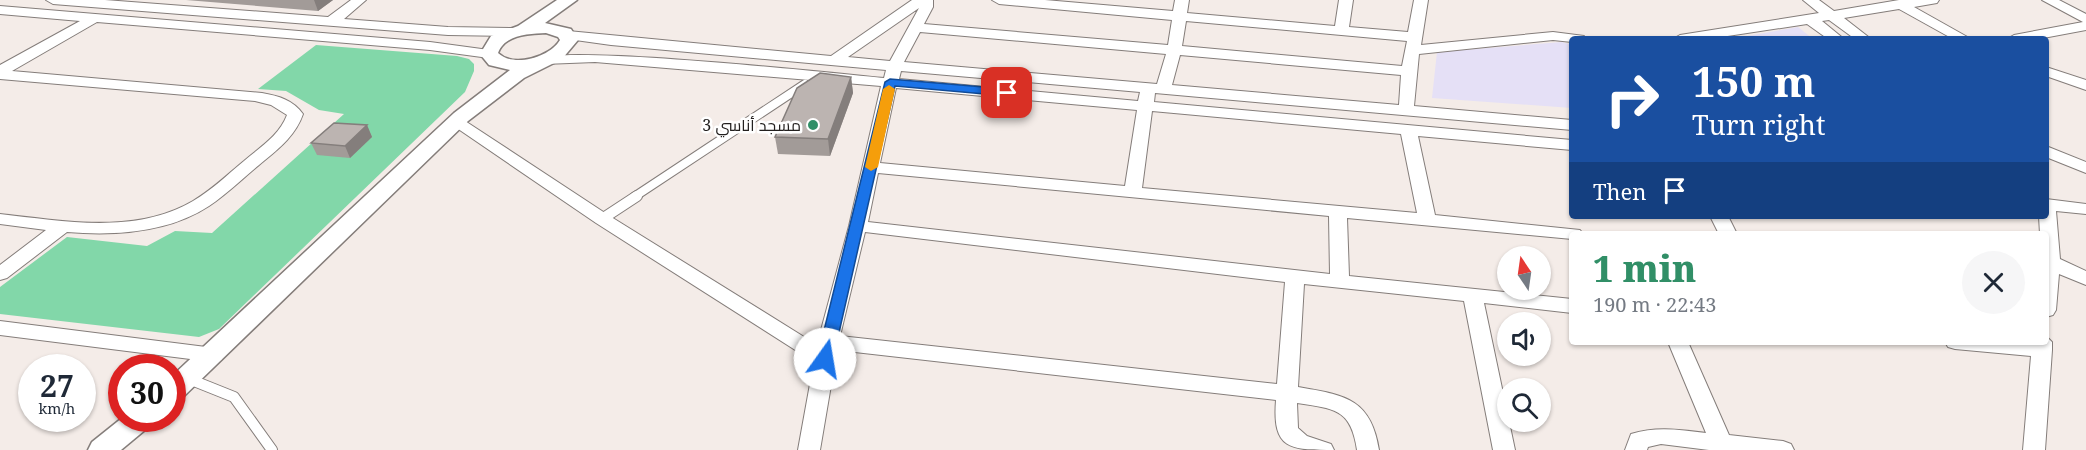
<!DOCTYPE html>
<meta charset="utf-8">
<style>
:root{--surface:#fff;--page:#f6f6f7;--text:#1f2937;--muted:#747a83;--accent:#318f67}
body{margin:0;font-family:"Noto Serif",Cairo,serif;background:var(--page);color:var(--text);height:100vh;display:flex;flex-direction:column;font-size:22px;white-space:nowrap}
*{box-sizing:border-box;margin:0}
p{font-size:20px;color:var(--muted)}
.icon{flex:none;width:33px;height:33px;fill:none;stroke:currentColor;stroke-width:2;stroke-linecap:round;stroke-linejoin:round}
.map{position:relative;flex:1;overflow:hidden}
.drawer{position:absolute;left:1569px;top:231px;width:480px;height:114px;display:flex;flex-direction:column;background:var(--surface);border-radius:6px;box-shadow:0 2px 4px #0004}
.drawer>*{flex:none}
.banner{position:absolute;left:1569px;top:36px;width:480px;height:183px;border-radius:6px;box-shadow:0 2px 4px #0004;background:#1a4fa0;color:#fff;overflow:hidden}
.needle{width:39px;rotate:347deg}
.controls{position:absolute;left:1497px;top:246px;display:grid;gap:12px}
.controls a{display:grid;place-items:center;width:54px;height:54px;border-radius:50%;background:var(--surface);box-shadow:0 2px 4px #0004;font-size:30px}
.speed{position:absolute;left:18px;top:354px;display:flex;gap:12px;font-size:30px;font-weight:700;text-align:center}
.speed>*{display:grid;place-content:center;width:78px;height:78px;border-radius:50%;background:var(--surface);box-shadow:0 2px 4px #0004;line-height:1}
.speed small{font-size:15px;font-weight:400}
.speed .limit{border:9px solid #d22;background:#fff;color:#111}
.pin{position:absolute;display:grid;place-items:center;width:51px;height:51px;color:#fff;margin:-26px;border-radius:12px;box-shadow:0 3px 9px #0006}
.me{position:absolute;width:66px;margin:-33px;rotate:13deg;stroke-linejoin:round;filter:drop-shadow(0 0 4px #0008)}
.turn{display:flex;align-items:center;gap:21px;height:126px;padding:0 24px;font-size:27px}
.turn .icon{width:78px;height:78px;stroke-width:2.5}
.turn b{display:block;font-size:42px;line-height:51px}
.then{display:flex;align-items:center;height:57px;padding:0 24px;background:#0003;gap:12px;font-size:22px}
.round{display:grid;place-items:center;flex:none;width:63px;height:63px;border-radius:32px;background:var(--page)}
.summary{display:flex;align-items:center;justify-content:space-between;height:102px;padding:0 24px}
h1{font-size:36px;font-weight:800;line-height:45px;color:var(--accent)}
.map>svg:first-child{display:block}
</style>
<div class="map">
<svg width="2086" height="450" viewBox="0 0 2086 450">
<rect width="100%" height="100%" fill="#f4ece8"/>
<g fill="#e5e0f6">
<path d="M1798,27L1813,39H1730Z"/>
<path d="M1562,42L1572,45V108L1432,98L1437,52Z"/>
</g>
<path fill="#82d7a9" d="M316,45L457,56L469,59L474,64V71L465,92L219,329L199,337L0,314V287L67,237L147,246L175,231L212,233L344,114L319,110L286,91L258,89Z"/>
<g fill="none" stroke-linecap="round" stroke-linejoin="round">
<g stroke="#847d7a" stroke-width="10">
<path id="service-far1" d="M634,197L805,84"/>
</g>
<g stroke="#847d7a" stroke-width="12">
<g id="service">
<path d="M602,219L637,196"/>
<path d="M189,379L234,397L272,450"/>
</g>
</g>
<g stroke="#847d7a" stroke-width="2">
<g id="minor">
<path d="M46,0H105L328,17L351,0H366L344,19L448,27L514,28L521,32L514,36L448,35L53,4Z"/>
<path d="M912,0H933V7L924,24L1168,45L1172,20L999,4L992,0H1045L1173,11L1175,0H1189L1187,13L1335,26L1339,0H1353L1349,27L1408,32L1414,0H1428L1421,45L1553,32L1584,36L1586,39H1572V42L1553,40L1419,54L1414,106L1572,120V130L1155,93L1154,102L1572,140V150L1418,136L1435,215L1580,230L1583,234H1572V239L1347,218L1349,276L1572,299V313L1484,303L1515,450H1493L1464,301L1304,284L1298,387C1344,395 1371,398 1379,450H1357C1351,408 1334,409 1297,403L1298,428L1307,436L1331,444L1334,450C1290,450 1272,450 1276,400L837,350L820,450H798L814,362L596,223L448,122L450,119H462L608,215L817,345L849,226L881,86L595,62L544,64L537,60C552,43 842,74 884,78L886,70L611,45L568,39L561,35L568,31L831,56ZM919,8L890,61L848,57ZM1186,21L1407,41L1402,66L1182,46ZM920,32L1166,54L1157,84L904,62ZM1180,55L1401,75L1399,105L1172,85ZM901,71L1140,92L1138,101L899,79ZM896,88L1137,110L1125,186L880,163ZM1152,111L1401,134L1417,213L1142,188ZM878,173L1329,216L1330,274L868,222ZM865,232L1285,282L1277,384L840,336Z"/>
<path d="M1803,0H1819L1834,11L1899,0H1939L1937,3L1914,7L1971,39H1953L1899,9L1844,18L1871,39H1855L1829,20L1822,21L1844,39H1828L1807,24L1708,39H1673L1680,35L1819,13Z"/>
<path d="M2042,0H2059L2086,14V30L2038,39H2007L2014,35L2083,22Z"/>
<path d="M0,6L430,42L489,50L496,54L489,58L430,50L97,22L12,71L262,93C279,96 293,100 303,114C295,137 277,150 259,165C242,179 227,194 209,206C168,233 114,236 67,232L7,278L0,280V265L46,230L0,224V214C63,221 135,235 193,201C212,190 227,175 244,161C260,147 279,136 287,115L271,105L255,101L0,79V65L80,21L0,14Z"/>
<path d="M2046,67L2086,80V90L2046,76Z"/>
<path d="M2046,146L2086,162V173L2046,157Z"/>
<path d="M2046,199L2086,204V214L2056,211L2060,259L2086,271V285L2059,274L2056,310L2053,315L2046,317V234H2040L2039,216H2046Z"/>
<path d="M1710,216H1728L1737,234H1719Z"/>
<path d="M0,321L214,348L221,350L224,355L221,360L214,362L0,335Z"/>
<path d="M2046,336L2052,342V350L2045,450H2023L2031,356L1955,349L1948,347L1945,342H2046Z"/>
<path d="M1668,342H1688L1729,435L1783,441L1791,444L1794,450H1709L1661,444L1648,447L1647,450H1625L1631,434C1657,426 1680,430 1706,433Z"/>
</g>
</g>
<g stroke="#847d7a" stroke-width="3">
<g id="tertiary">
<path d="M557,0H577L545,23L571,29L578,40L562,59L524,78L468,121L181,399L172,402V376L454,113L510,70L489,65L480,54L491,36L518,26ZM546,33L558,37L560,40C550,57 514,68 498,53C505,34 529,34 546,33Z"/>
<path d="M122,418H154L151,425L121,450H88L92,442Z"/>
</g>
</g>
<use href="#service-far1" stroke="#fff" stroke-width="8"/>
<use href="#service" stroke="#fff" stroke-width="10"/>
<use href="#minor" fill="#fff" fill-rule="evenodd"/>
<use href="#tertiary" fill="#fff" fill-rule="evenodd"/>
</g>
<g fill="#a29b98">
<path d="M186,0H333L318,11Z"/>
<path d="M851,77L853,93L830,156L778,154L775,137Z"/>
<path d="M367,125L372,137L350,158L317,155L311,143Z"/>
</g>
<g fill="#847e7c">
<path d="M314,0H333L318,11Z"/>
<path d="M851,77L853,93L830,156L828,139Z"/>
<path d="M367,125L372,137L350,158L345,146Z"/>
</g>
<g fill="#bcb4b1" stroke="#847e7c" stroke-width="1.5">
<path d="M820,73L851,77L828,139L775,137L797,88Z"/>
<path d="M334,123L367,125L345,146L311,143Z"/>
</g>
<path fill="#1a73e8" stroke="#114b97" stroke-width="1.5" d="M890,79L1007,89L1012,93L1007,96L895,86L833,359L825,365L817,359L885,82Z"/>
<path fill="#f59e0b" d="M889,85L895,89L878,167L871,171L865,167L883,89Z"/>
<circle fill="#318f67" stroke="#fff" stroke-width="2" cx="813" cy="125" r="6"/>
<g text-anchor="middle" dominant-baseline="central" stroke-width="5" stroke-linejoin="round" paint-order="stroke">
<g font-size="16" fill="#23201f" stroke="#fff" text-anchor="end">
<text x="801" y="125">مسجد أناسي 3</text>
</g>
</g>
</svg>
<div class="controls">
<a><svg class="needle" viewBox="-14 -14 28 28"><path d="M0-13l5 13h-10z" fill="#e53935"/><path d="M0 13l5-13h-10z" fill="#747a83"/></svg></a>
<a><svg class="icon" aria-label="sound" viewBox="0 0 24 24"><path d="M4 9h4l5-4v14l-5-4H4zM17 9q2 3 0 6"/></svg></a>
<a><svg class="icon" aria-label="search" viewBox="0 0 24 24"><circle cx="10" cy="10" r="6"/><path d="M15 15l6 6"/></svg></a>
</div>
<div class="speed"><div>27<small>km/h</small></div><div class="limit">30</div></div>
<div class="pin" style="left:1007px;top:93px;background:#d93025"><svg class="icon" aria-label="arrive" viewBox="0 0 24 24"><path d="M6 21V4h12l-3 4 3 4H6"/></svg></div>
<svg class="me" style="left:825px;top:359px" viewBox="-20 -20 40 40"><circle r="19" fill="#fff"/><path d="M0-13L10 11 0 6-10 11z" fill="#1a73e8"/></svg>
<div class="banner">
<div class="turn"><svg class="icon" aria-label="right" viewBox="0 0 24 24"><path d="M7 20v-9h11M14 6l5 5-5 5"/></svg><div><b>150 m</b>Turn right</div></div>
<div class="then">Then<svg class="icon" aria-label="arrive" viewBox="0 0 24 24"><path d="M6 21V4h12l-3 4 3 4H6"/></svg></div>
</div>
<section class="drawer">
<div class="summary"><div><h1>1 min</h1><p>190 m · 22:43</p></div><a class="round"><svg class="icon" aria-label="close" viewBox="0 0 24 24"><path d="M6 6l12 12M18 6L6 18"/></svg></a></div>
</section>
</div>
